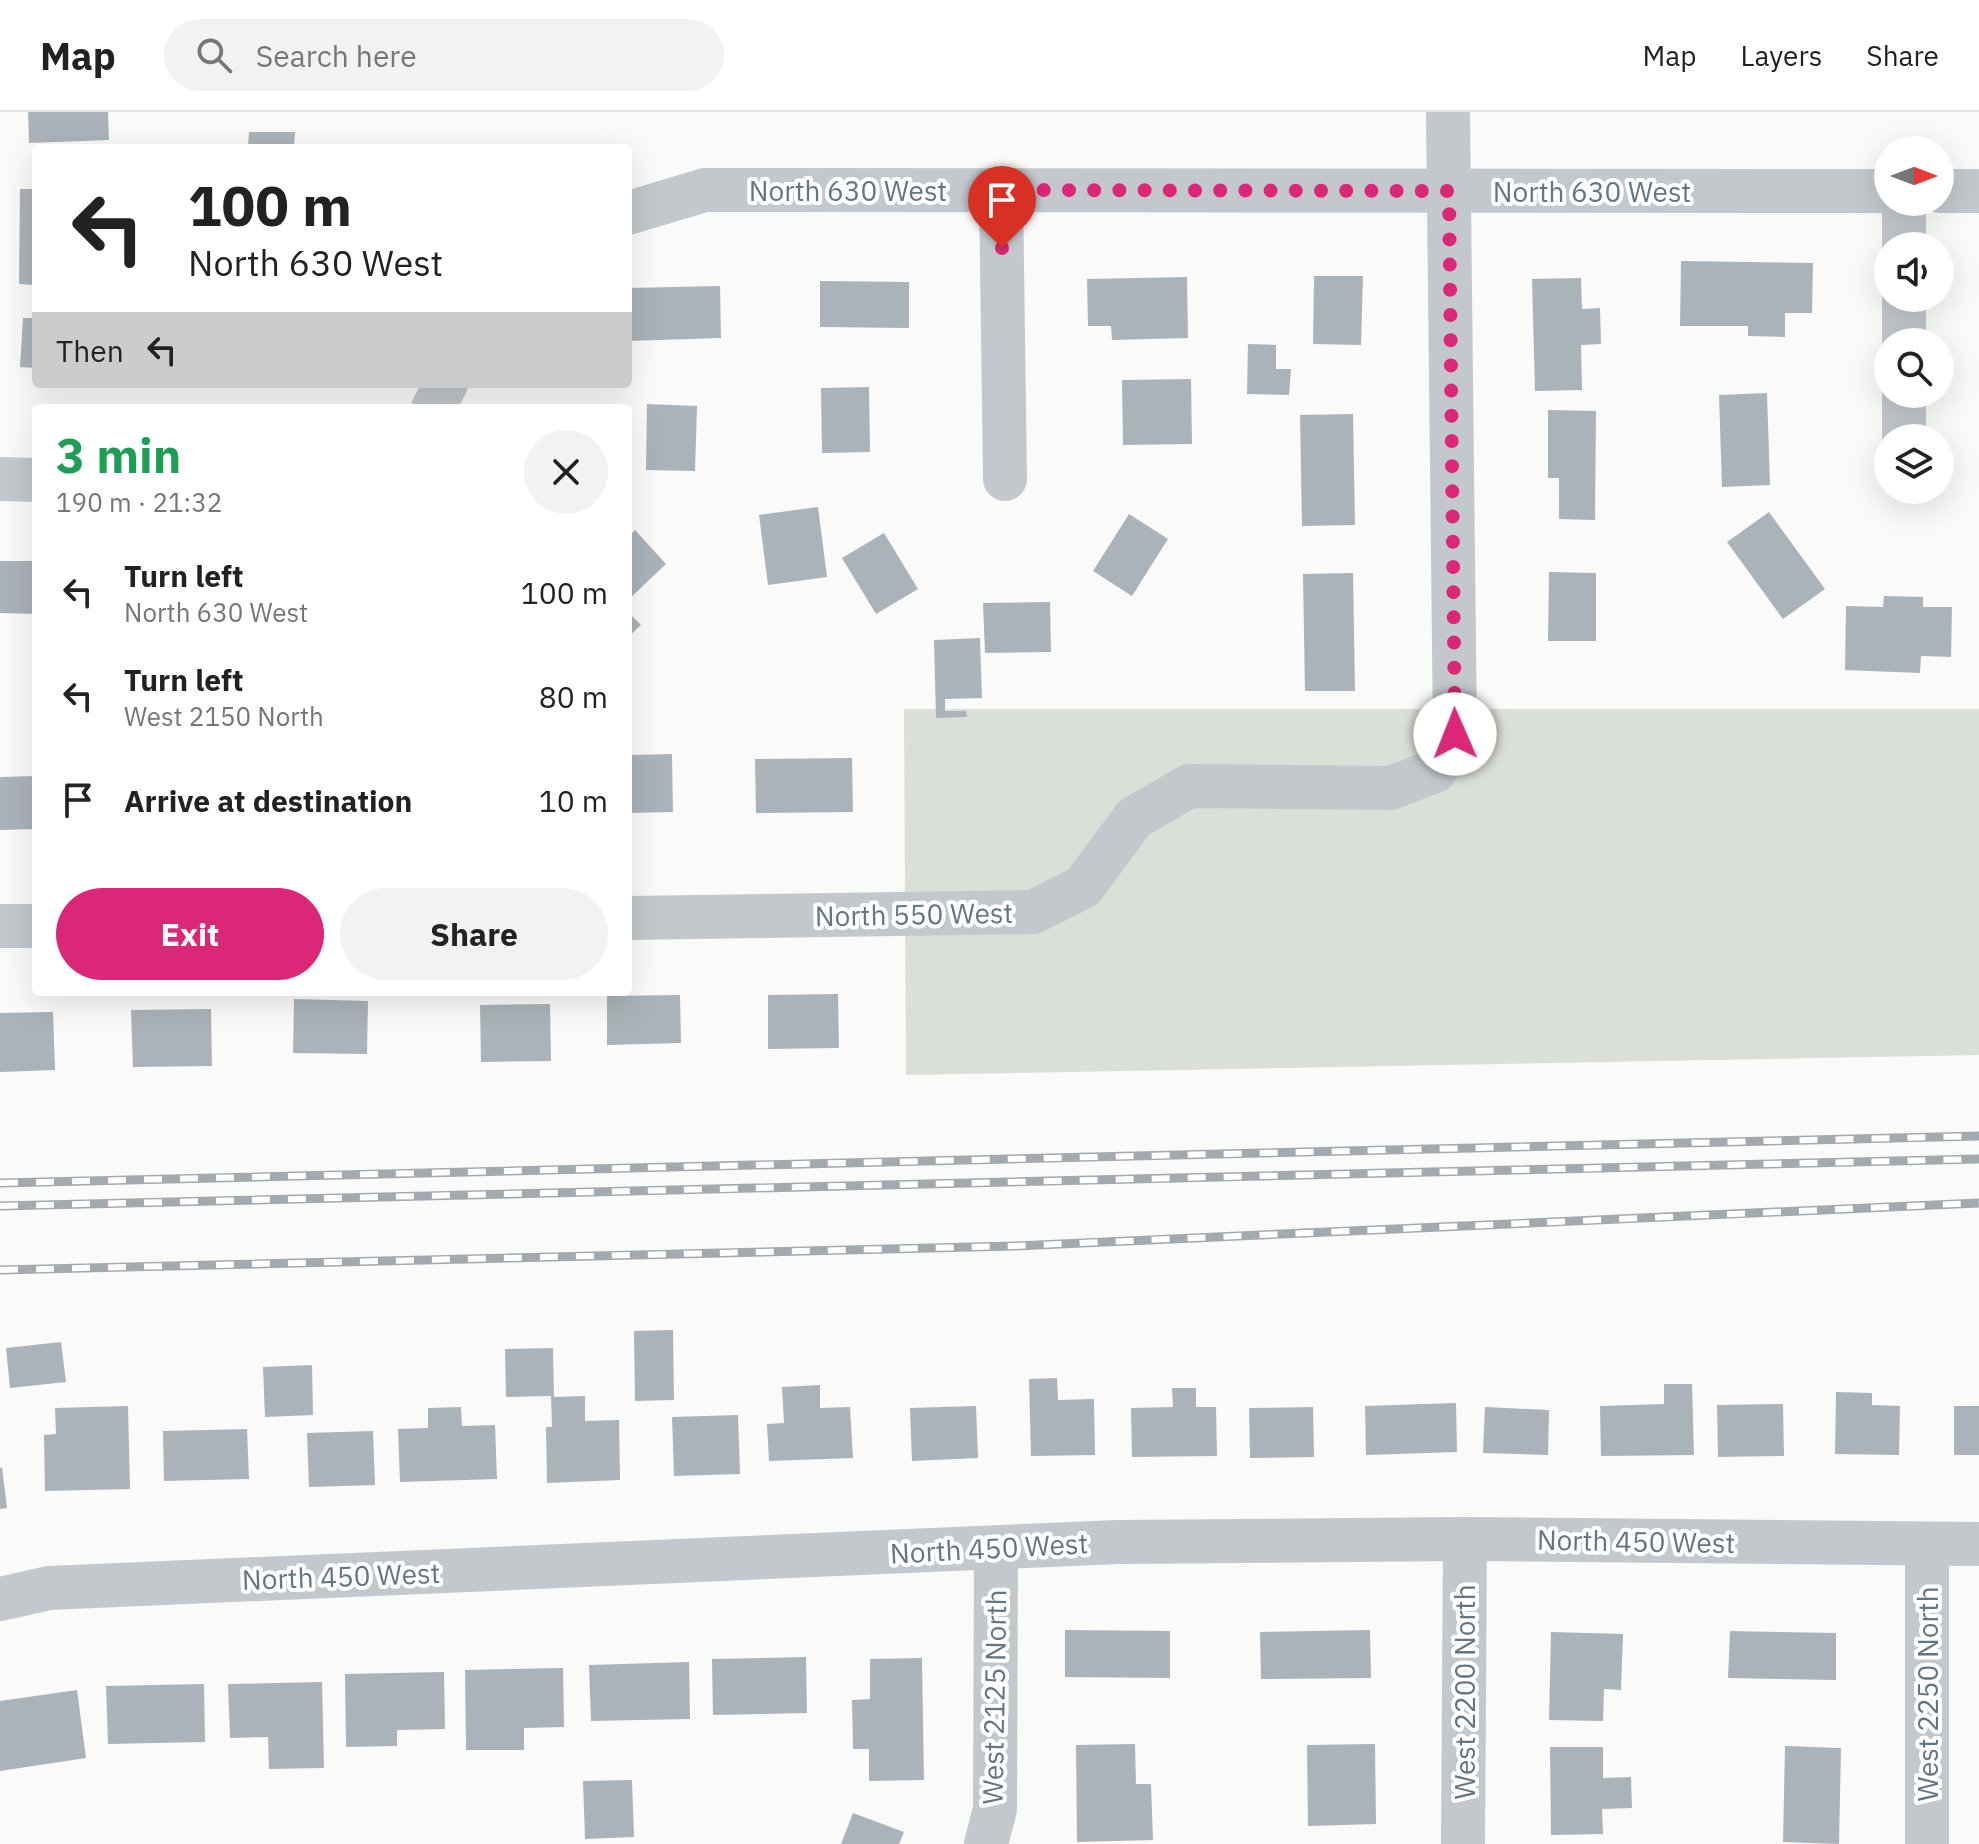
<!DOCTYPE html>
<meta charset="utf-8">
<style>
:root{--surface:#fff;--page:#f2f2f2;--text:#222;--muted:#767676;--line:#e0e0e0;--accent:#db2777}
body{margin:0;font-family:"IBM Plex Sans",sans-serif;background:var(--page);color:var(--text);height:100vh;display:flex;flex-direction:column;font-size:30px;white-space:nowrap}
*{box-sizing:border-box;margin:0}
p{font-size:26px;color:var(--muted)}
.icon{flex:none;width:44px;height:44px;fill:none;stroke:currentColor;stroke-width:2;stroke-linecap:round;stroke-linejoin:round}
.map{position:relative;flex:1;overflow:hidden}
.sheet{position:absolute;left:32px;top:292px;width:600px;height:592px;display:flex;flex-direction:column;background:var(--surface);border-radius:8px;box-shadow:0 8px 32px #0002}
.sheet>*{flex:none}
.top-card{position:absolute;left:32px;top:32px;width:600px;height:244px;border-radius:8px;box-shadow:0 8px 32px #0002;background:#fff;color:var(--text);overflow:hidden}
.needle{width:52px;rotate:90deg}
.controls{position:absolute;left:1874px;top:24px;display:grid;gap:16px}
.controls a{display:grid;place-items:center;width:80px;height:80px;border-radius:50%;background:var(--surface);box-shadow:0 8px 32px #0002;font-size:40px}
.pin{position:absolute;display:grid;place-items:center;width:68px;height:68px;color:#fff;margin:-82px -34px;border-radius:50% 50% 50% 0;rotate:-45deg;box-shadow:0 0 8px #0007}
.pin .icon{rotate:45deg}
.me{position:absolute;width:88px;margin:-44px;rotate:359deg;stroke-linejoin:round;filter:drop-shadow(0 0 6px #0008)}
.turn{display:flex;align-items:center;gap:28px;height:168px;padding:0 24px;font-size:36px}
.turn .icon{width:104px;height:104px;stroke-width:2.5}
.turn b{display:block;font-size:56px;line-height:68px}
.then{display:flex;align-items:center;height:76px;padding:0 24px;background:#0003;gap:16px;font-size:30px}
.round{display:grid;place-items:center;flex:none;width:84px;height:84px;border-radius:42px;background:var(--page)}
.summary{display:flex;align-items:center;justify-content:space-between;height:136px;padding:0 24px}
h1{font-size:48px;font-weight:700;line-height:60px;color:#1e9e55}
.cta{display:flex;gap:16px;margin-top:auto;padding:16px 24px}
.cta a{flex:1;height:92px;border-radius:48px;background:var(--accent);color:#fff;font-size:32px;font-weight:700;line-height:92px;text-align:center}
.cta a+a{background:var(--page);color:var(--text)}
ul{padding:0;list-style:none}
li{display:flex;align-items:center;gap:24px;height:104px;padding:0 24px}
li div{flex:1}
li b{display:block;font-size:30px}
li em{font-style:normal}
header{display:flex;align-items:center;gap:48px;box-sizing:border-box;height:112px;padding:0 40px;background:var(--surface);border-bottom:2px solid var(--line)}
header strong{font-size:38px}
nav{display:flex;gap:44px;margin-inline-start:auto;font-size:28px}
.search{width:560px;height:72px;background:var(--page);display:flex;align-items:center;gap:20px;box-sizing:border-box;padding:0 28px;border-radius:44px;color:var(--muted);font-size:30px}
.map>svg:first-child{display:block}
</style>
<header>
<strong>Map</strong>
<div class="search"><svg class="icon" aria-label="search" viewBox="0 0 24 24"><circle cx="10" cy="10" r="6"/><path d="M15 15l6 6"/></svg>Search here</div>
<nav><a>Map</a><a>Layers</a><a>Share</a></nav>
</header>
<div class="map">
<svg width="1979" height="1732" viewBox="0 0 1979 1732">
<rect width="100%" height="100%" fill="#fafaf8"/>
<path fill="#dadfd7" d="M904,597H1979V943L906,963Z"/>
<g fill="#aab3b9">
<path d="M28,0H108L109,28L29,31Z"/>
<path d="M249,20H295L294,36H248Z"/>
<path d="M20,77H36V173L19,172Z"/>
<path d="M1681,149L1813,151L1812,201H1785V225L1748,224V214H1680Z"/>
<path d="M1314,164H1363L1361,233L1313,232Z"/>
<path d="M1187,165L1188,226L1112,228L1111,214H1088L1087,167Z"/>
<path d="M1581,166L1582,197L1600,196L1601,232L1581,233L1582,278L1535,279L1532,167Z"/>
<path d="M820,169L909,170V216L820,215Z"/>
<path d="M720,174L721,226L628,229V176Z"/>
<path d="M23,206H36V256L20,255Z"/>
<path d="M1248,232L1276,233V257H1291L1289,283L1247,282Z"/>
<path d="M1191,267L1192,332L1123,333L1122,268Z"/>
<path d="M869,275L870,340L822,341L821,276Z"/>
<path d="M1767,281L1770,373L1722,375L1719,283Z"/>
<path d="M647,292L697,294L695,359L646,358Z"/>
<path d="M1548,298L1596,299L1595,408L1559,407V366H1548Z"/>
<path d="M1353,302L1355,413L1302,414L1300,303Z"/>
<path d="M818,395L827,465L768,473L759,403Z"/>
<path d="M1769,400L1825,477L1783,507L1727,430Z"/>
<path d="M1129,402L1168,427L1132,484L1093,459Z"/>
<path d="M635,418L666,452L628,488V425Z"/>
<path d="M884,421L918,477L876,502L842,446Z"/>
<path d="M0,449H36V502L0,501Z"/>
<path d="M1549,460L1596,461V529H1548Z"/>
<path d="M1353,461L1355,579H1305L1303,462Z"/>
<path d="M1884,484L1923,485V495H1952L1951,545L1921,544L1920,561L1845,558L1846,494L1883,495Z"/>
<path d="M1050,490L1051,540L985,541L983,491Z"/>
<path d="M628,500L641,513L628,525Z"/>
<path d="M980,526L982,586L945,587V599H966L967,605L936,606L934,528Z"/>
<path d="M672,642L673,700L628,701V643Z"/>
<path d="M852,646L853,700L756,701L755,647Z"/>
<path d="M36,664V717L0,718V665Z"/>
<path d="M838,882L839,936L768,937V883Z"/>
<path d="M680,883L681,931L607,933V884Z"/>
<path d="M294,887L368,889L367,942L293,941Z"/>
<path d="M550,892L551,949L481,950L480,893Z"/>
<path d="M211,897L212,954L133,955L131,898Z"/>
<path d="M53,900L55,958L0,960V901Z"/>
<path d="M673,1218L674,1288L635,1289L634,1219Z"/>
<path d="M61,1230L66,1270L10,1276L6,1236Z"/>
<path d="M553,1236L554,1285L585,1284V1309L619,1308L620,1368L547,1371L546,1315H552L551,1284L506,1285L505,1237Z"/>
<path d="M312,1253L313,1303L265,1305L263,1255Z"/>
<path d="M1057,1266L1058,1288L1094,1287L1095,1343L1031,1344L1029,1267Z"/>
<path d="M1664,1272H1692L1694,1343L1601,1344L1600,1294L1664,1292Z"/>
<path d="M820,1273V1296L850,1295L853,1346L769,1349L767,1312L784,1311L782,1275Z"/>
<path d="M1172,1276H1196V1295H1216L1217,1344L1132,1345L1131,1296L1173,1295Z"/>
<path d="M1836,1280L1872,1281V1293L1900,1294L1899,1343L1835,1342Z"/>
<path d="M1456,1291L1457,1340L1366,1343L1365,1294Z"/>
<path d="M1783,1292L1784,1344L1718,1345L1717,1293Z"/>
<path d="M128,1294L130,1377L45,1379L44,1323L56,1322L55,1296Z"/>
<path d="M976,1294L978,1346L912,1349L910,1296Z"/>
<rect x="1954" y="1294" width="25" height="49"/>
<path d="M461,1295L462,1314L495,1313L497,1367L400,1370L398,1317L428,1316V1296Z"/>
<path d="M1313,1295L1314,1345L1250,1346L1249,1296Z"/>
<path d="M1485,1295L1549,1298L1548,1343L1483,1341Z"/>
<path d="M738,1303L740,1362L674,1364L672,1305Z"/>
<path d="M247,1317L249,1367L164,1369L163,1319Z"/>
<path d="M373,1319L375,1373L309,1375L307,1321Z"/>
<path d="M2,1355L7,1396L0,1397V1356Z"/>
<path d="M1065,1518L1170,1519V1566L1065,1565Z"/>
<path d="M1370,1518L1371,1566L1261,1567L1260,1520Z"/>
<path d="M1730,1519L1836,1521V1568L1728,1566Z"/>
<path d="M1551,1520L1623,1522L1621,1578L1604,1577L1603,1609L1549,1608Z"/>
<path d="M806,1545L807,1601L713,1603L712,1547Z"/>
<path d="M922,1546L924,1668L869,1669V1637H853L852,1588L870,1587V1547Z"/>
<path d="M689,1550L690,1607L591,1609L589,1553Z"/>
<path d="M563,1556L564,1615L524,1616V1638H466L465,1558Z"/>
<path d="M444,1560L445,1617L397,1618V1634L346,1635L345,1562Z"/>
<path d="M322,1570L324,1656L269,1657L268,1625L230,1626L228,1572Z"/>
<path d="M204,1572L205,1630L108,1632L106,1574Z"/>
<path d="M77,1578L86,1646L0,1659V1589Z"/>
<path d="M1135,1632L1136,1672H1151L1153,1728L1077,1730L1076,1633Z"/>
<path d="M1375,1632L1376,1712L1308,1714L1307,1633Z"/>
<path d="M1785,1634L1841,1636L1839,1732L1783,1730Z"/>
<path d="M1550,1635H1603V1666L1631,1665L1632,1696L1602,1697L1603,1722L1551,1723Z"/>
<path d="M632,1668L634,1725L585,1727L583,1669Z"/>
<path d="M853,1701L904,1720L899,1732H841Z"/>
</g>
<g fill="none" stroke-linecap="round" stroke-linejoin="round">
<g stroke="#c3c8cc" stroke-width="44">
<path d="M1001,78L1005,367"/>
<path d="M1940,79H1979"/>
<path d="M628,101L705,78L1888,79"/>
<path d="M1904,134V90"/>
<path d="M1904,230V186"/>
<path d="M433,296L446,272"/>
<path d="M1904,326V282"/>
<path d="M0,367L36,368"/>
<path d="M628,806L1033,800L1083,775L1134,706L1189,674L1391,676L1435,659L1455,622L1448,0"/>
<path d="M0,814H36"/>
<path d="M0,1487L49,1476L1118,1430L1465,1427L1979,1432"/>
<path d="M986,1732L995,1697L996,1436"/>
<path d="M1463,1732L1465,1427"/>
<path d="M1927,1732V1433"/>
</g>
<g stroke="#a2aab0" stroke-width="9">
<g id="rail">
<path d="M0,1071L1979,1024"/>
<path d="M0,1094L1979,1047"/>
<path d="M0,1158L1014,1134L1979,1091"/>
</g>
</g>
<use href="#rail" stroke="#fff" stroke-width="6" stroke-dasharray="18" stroke-linecap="butt"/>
</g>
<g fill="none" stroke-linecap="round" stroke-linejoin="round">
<path stroke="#db2777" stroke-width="14" stroke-dasharray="0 25.2" d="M1002,136L1001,78L1449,79L1455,622"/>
</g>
<g text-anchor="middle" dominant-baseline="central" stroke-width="8" stroke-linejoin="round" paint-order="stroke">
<g font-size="28" fill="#657683" stroke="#fff">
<text x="848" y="78">North 630 West</text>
<text x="1592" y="79">North 630 West</text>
<text transform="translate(914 802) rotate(-1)">North 550 West</text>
<text transform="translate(1636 1429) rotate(1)">North 450 West</text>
<text transform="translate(989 1436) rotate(-3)">North 450 West</text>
<text transform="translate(341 1464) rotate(-2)">North 450 West</text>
<text transform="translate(1464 1580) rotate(-90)">West 2200 North</text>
<text transform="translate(1927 1582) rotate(-90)">West 2250 North</text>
<text transform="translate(994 1585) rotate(-89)">West 2125 North</text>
</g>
</g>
</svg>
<div class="controls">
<a><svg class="needle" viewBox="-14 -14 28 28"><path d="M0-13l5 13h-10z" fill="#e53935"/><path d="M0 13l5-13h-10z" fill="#767676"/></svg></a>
<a><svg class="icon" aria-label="sound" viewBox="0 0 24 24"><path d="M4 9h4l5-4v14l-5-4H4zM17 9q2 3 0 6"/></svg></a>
<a><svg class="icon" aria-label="search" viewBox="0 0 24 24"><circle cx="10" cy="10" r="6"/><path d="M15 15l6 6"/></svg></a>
<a><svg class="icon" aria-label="layers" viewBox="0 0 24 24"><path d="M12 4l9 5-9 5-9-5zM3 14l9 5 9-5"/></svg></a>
</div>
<div class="pin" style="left:1002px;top:136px;background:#d93025"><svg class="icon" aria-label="arrive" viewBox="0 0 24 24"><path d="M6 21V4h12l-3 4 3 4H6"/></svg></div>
<svg class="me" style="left:1455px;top:622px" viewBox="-20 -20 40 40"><circle r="19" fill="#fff"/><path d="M0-13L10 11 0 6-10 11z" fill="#db2777"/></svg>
<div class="top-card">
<div class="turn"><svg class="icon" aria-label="left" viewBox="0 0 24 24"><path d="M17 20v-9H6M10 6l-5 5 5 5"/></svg><div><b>100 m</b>North 630 West</div></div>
<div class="then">Then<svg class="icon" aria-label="left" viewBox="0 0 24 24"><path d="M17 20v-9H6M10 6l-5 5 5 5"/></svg></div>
</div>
<section class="sheet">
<div class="summary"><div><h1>3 min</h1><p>190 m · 21:32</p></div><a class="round"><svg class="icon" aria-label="close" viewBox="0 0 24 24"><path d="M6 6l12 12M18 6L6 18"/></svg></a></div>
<ul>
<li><svg class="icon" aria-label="left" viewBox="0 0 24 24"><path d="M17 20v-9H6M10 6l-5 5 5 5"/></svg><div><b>Turn left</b><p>North 630 West</p></div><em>100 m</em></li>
<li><svg class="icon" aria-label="left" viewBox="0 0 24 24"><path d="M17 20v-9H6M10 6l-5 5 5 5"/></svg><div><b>Turn left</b><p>West 2150 North</p></div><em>80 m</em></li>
<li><svg class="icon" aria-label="arrive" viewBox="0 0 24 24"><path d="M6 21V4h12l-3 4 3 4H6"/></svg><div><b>Arrive at destination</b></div><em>10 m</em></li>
</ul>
<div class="cta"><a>Exit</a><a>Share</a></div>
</section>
</div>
